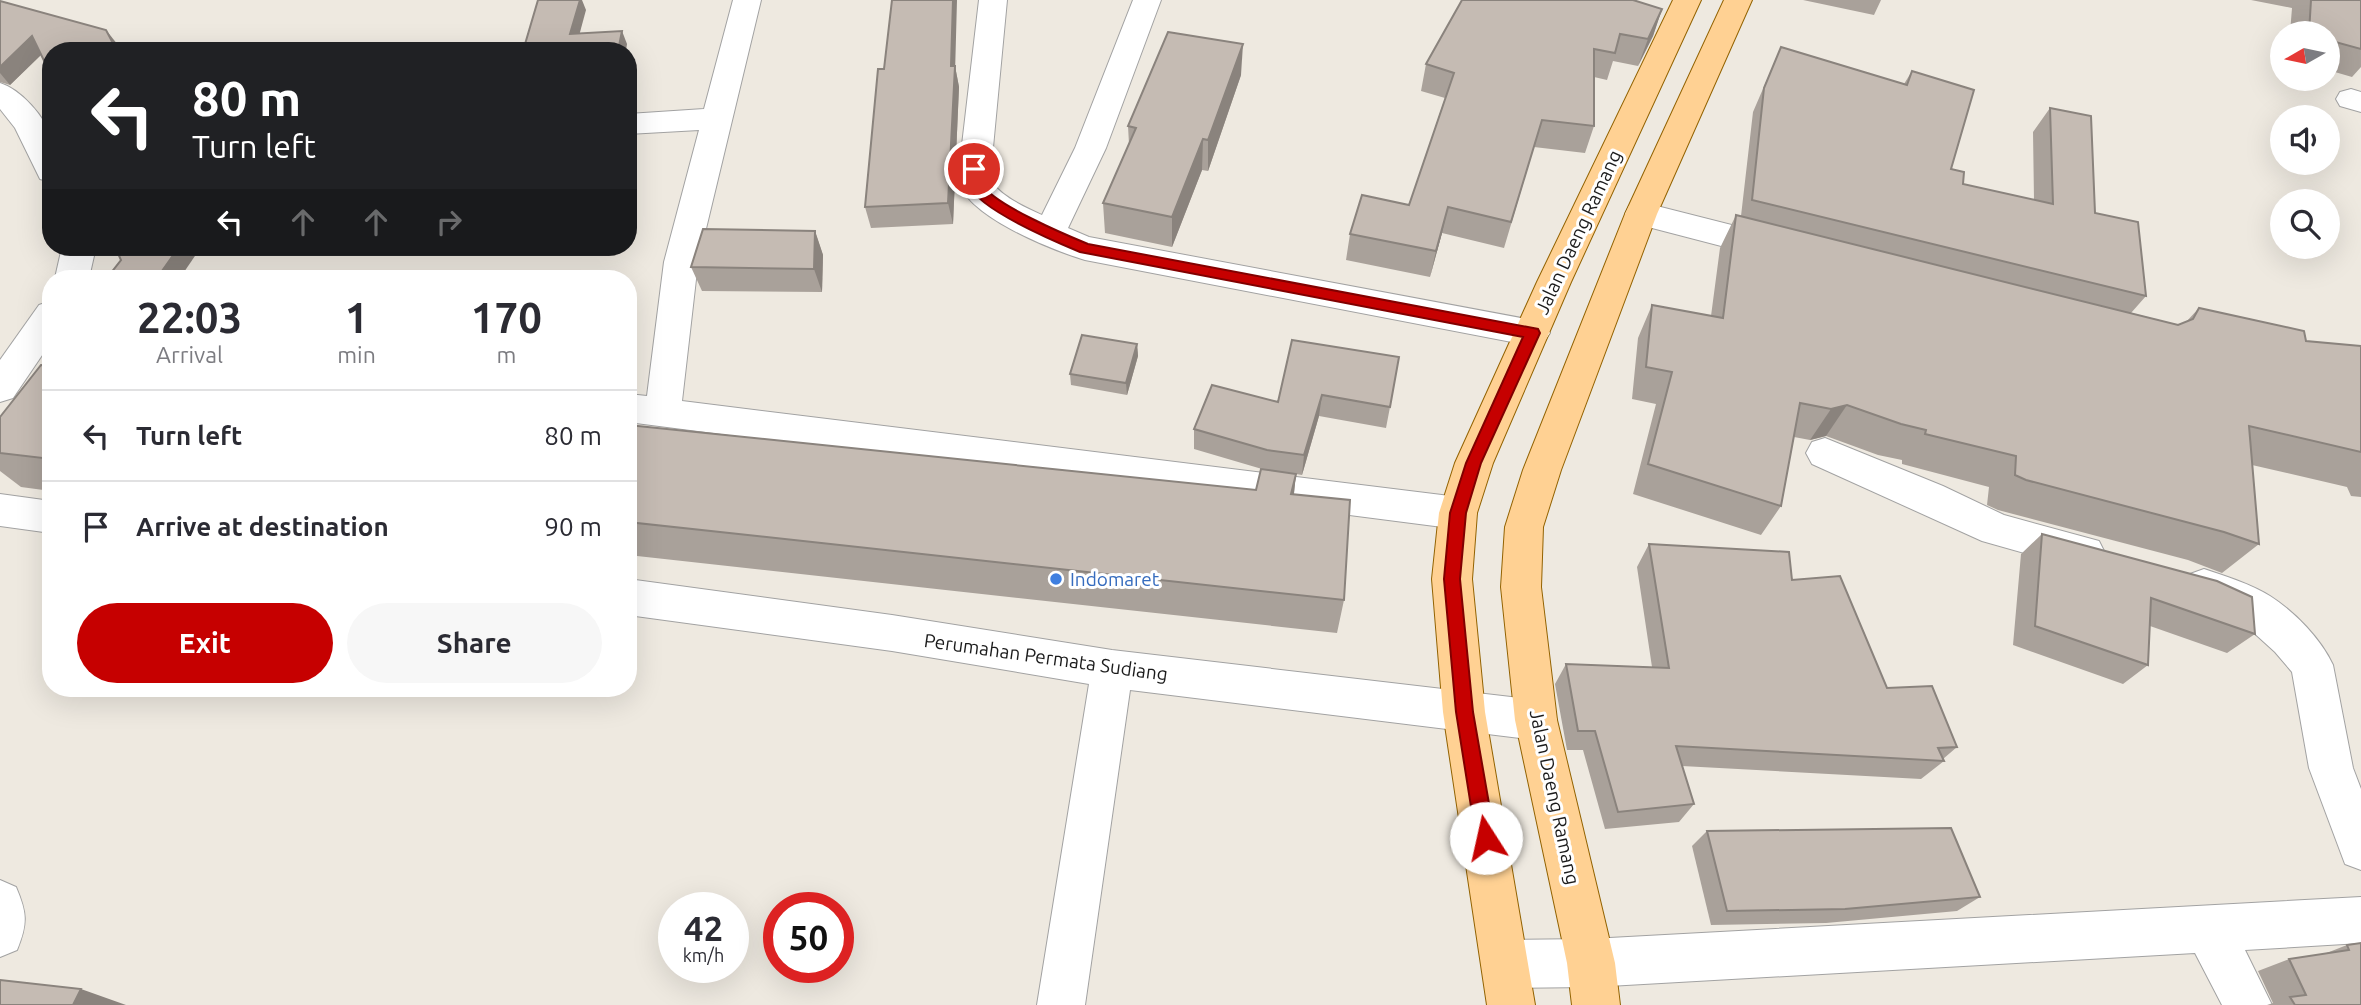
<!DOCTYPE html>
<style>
:root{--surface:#fff;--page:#f7f7f7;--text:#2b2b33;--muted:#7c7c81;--line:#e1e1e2;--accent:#c60000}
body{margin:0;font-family:Ubuntu,sans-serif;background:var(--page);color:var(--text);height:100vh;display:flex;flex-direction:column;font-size:26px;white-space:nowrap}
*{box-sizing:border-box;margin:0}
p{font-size:23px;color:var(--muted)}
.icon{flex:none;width:38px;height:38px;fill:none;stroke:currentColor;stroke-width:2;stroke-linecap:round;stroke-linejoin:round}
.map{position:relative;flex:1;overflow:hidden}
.sheet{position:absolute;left:42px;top:270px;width:595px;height:427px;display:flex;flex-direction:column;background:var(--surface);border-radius:28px;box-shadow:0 7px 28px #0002}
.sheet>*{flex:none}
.banner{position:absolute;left:42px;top:42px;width:595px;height:214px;border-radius:28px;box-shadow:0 7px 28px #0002;background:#202124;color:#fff;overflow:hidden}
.needle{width:46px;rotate:261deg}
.controls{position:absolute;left:2270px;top:21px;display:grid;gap:14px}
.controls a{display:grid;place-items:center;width:70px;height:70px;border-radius:50%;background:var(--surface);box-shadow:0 7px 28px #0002;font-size:35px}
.speed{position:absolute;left:658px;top:892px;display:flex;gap:14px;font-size:35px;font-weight:700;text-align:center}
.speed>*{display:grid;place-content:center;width:91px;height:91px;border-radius:50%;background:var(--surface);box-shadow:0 7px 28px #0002;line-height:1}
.speed small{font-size:18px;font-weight:400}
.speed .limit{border:10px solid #d22;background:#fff;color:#111}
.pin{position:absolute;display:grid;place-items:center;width:60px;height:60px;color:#fff;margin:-30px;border:4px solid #fff;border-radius:50%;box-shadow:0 2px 7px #0007}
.me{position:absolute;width:77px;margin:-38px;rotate:350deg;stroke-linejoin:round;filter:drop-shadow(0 0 5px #0008)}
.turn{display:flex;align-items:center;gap:24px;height:147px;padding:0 35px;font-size:32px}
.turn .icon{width:91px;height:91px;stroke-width:2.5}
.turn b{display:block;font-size:49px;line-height:60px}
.lanes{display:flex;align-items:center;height:66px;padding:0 35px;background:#0003;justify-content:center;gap:35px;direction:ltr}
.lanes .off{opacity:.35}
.eta{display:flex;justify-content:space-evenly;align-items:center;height:119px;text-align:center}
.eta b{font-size:42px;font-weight:700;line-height:49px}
.action{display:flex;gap:14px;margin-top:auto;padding:14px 35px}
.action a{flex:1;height:80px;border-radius:42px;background:var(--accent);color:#fff;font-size:28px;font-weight:700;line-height:80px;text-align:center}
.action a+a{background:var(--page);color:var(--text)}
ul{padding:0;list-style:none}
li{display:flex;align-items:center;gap:21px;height:91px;padding:0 35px;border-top:2px solid var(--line)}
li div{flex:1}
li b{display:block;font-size:26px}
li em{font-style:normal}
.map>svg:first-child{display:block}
</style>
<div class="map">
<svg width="2361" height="1005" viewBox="0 0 2361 1005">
<rect width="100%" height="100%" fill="#eee9e0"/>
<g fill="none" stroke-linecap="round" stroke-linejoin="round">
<g stroke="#a2a2a2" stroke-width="2">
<g id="minor">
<path d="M733,0H761L698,262L682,401L1458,497L1472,502L1477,513L1472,524L1458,529L628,422V394L647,396L664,262L699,130L628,134V114L704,109Z"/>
<path d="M979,0H1007L990,179C999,196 1025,207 1042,215L1075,148L1133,0H1161L1106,148L1068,228L1089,237L1532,320L1544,324L1550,333L1544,342L1532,346L1085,260C1052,250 965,216 958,179Z"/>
<path d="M0,83C20,89 46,117 51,138C54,151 51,168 51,182L40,179L15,128L0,109Z"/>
<path d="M2351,89L2361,92V112L2340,106L2336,99L2340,92Z"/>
<path d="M1641,202L1787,239L1792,248L1787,257L1775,260L1629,222L1625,214L1629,206Z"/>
<path d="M62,247H96L89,278H55Z"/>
<path d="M51,301V342L13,398L0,402V360L39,305Z"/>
<path d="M1825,438L1943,486L2004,515L2099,541L2105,553L2099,565L2085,570L1982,541L1812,464L1806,453L1812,442Z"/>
<path d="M0,494L51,501V533L0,526Z"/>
<path d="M2204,569C2225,576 2251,584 2270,596C2295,612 2321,639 2333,665L2353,768L2361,789V870L2345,864L2309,768L2292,672L2275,652L2242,622L2190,598L2184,586L2190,574Z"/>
<path d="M628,579L892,615L1112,650L1536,700L1551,706L1557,720L1551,734L1536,740L1130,690L1085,1005H1037L1089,684L892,651L628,615Z"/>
<path d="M0,880L16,887C27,913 28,923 17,950L0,957Z"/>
<path d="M2361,897V943L2245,950L2272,1005H2222L2195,953L1591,987L1507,988L1490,981L1483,964L1490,947L1507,940L1591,939Z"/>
</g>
</g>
<g stroke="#926200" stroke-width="2">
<g id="major">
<path d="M1673,0H1701L1571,282L1493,463L1477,513L1472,579L1485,712L1535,1005H1487L1443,712L1432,579L1439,513L1455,463L1537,282Z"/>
<path d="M1724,0H1752L1657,214L1561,470L1543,527L1541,587L1557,720L1615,963L1620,1005H1572L1567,963L1515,720L1501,587L1505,527L1523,470L1625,214Z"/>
</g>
</g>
<use href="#minor" fill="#fff" fill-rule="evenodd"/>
<use href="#major" fill="#ffd193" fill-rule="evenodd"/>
</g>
<g fill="#a9a19a">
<path d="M1803,0H1881L1874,15Z"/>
<path d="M2251,0H2361V67L2352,77L2328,70V33H2290L2292,8Z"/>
<path d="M0,1L118,45L41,55L10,85L0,82Z"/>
<path d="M1662,9L1653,36L1638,66L1613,61L1607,80L1594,77V126L1585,153L1534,147L1504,248L1442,233L1430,277L1346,260L1350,234L1409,205L1445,98L1421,91L1426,64Z"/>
<path d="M1781,47L1904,84L1912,71L1951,169L1963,184L2034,200L2033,132L2050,108L2095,213L2146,296L2131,313L2178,325L2186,322L2199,308L2306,341L2361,346V497L2351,496L2347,487L2252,465L2259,544L2222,573L2188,560L1998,510L1987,505L1989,487L1902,464V460L1878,455L1826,436L1810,440L1794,437L1781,506L1761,535L1633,494L1656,404L1632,399L1638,338L1652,305L1711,316L1720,248L1736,215L1741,216L1753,112Z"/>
<path d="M955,66L959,87L953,224L871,228L865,207L884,69Z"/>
<path d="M1241,75L1208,171L1202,170L1172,247L1105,233L1103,203L1129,144L1128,126Z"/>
<path d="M815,231L823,255L822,292L702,291L691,267Z"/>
<path d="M1292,340L1390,407L1386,428L1319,416L1302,475L1296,474L1294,494L1344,600L1337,633L628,555V425L1256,490L1262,469L1194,449V429L1278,402Z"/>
<path d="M1137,344L1138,356L1127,395L1071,385L1070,374Z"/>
<path d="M51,366V491L21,487L0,471V417Z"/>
<path d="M2042,534L2255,634L2227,653L2150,626L2148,665L2123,684L2013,645L2021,554Z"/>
<path d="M1649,544L1792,580L1887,688L1957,747L1943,759L1944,761L1921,779L1682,766L1694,804L1679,822L1605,829L1583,750H1567L1555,684L1566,664L1652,667L1637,567Z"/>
<path d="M1707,831L1980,897L1957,911L1826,923L1711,925L1692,846Z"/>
<path d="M2361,943V1005H2267L2273,1003L2258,971L2289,959L2324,954L2347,945Z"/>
</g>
<g fill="#8a837d">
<path d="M580,0H582L586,10L576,47L570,34Z"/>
<path d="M953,0H957L955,74V66L959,87L953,224L948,203Z"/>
<path d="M1662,9L1653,36L1638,66L1648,39Z"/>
<path d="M106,30L118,45L121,51H117Z"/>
<path d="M622,31L627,44L626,51H618Z"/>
<path d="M32,36L45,51L10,85L0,73V67Z"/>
<path d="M1243,44L1241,75L1208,171V140Z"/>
<path d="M1203,139L1202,170L1172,247V217Z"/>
<path d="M1448,207L1442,233L1430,277L1436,251Z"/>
<path d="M815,231L823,255L822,292L814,269Z"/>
<path d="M179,247H197L199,250L180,278H157Z"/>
<path d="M1137,344L1138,356L1127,395L1126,383Z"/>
<path d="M1322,395L1319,416L1302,475L1304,455Z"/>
<path d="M1847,405L1826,436L1810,440L1831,409Z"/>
<path d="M1296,474L1292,510L1291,494Z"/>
<path d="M81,989L126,1005H73Z"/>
</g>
<g fill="#c5bbb3" stroke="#8a837d" stroke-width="2">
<path d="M538,0H580L570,34L622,31L618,51H523Z"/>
<path d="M892,0H953L951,66H955L948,203L865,207L878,69H884Z"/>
<path d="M1462,0H1633L1662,9L1648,39L1620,34L1615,53L1594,49V126L1542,120L1511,222L1448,207L1436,251L1350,234L1362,195L1409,205L1454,73L1426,64Z"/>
<path d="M2311,0H2361V49L2328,40V33H2309Z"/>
<path d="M0,1L106,30L117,51H51V75L32,36L0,67Z"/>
<path d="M1168,32L1243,44L1208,140L1203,139L1172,217L1103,203L1136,128L1128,126Z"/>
<path d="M1781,47L1907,85L1912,71L1974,90L1951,169L1964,172L1963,184L2053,204L2050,108L2091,116L2095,213L2138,222L2146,296L1752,200L1764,88Z"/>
<path d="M1736,215L2178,325L2193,319L2199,308L2304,331L2306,341L2361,346V452L2249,426L2259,544L2224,532L2026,480L2015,475L2016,456L1925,434L1926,430L1901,424L1847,405L1831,409L1800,403L1781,506L1648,464L1672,372L1646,367L1652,305L1723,318Z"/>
<path d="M703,229L815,231L814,269L691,267Z"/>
<path d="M115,247H179L157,278H107L121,260Z"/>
<path d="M1082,335L1137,344L1126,383L1070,374Z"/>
<path d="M1292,340L1399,357L1390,407L1322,395L1304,455L1267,450L1194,429L1212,385L1278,402Z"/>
<path d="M41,365L51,366V459L0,453V417Z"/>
<path d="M628,425L1256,490L1261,469L1296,474L1291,494L1350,500L1344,600L628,522Z"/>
<path d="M2042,534L2217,581L2252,597L2255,634L2151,598L2148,665L2035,626Z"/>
<path d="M1649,544L1789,552L1792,580L1840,576L1887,688L1932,686L1957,747L1938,748L1944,761L1676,746L1694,804L1618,812L1595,731H1578L1566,664L1669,668Z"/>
<path d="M1951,828L1980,897L1845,909L1727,911L1707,831Z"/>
<path d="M2361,943V1005H2295L2290,997L2306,995L2289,959L2349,950L2347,945Z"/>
<path d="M0,980L81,989L73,1005H0Z"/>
</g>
<path fill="#c60000" stroke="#810000" stroke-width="2" d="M974,164L980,169C981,174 980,180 983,185C993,204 1066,235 1088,244L1538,329L1540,333L1481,463L1466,513L1460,579L1473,712L1495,838L1492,845L1486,847L1479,845L1476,838L1456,712L1444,579L1450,513L1466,463L1523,337L1080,252C1056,242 978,209 969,185C967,181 967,174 967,169Z"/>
<circle fill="#3f7fe0" stroke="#fff" stroke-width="2.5" cx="1056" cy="579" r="7"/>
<g text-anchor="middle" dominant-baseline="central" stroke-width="6" stroke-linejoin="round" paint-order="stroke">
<g font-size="19" fill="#1b1b1b" stroke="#fff">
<text transform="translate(1578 232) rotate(-65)">Jalan Daeng Ramang</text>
<text transform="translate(1046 657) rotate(8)">Perumahan Permata Sudiang</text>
<text transform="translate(1555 797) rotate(78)">Jalan Daeng Ramang</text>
</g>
<g font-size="19" fill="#366cbe" stroke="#fff" text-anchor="start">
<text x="1070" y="579">Indomaret</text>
</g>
</g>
</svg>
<div class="controls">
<a><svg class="needle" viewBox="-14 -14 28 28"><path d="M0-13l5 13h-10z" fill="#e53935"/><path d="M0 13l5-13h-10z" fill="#7c7c81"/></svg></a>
<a><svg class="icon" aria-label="sound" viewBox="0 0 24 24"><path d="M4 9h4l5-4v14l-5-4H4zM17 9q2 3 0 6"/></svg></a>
<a><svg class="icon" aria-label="search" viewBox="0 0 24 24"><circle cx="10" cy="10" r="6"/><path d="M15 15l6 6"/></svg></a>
</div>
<div class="speed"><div>42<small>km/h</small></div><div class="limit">50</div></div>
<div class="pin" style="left:974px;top:169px;background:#d93025"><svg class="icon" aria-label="arrive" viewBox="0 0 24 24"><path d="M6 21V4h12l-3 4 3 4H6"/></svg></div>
<svg class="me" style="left:1486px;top:838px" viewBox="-20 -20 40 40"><circle r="19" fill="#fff"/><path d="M0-13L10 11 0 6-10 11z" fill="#c60000"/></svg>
<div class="banner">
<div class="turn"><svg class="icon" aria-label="left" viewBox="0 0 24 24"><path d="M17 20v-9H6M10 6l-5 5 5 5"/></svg><div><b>80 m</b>Turn left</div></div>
<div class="lanes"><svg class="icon" aria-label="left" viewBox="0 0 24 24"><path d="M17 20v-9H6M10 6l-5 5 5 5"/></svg><svg class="icon off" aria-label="ahead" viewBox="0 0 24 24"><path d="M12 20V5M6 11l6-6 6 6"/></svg><svg class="icon off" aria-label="ahead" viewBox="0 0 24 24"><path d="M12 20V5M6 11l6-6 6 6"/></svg><svg class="icon off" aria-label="right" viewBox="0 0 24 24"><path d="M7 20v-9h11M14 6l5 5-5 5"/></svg></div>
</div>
<section class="sheet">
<div class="eta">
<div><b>22:03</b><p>Arrival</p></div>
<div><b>1</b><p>min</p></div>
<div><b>170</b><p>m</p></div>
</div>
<ul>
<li><svg class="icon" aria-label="left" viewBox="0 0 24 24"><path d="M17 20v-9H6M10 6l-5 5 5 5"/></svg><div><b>Turn left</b></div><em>80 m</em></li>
<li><svg class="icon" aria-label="arrive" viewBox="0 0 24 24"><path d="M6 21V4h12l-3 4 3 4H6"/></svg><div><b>Arrive at destination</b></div><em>90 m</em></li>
</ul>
<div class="action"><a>Exit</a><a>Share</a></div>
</section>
</div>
